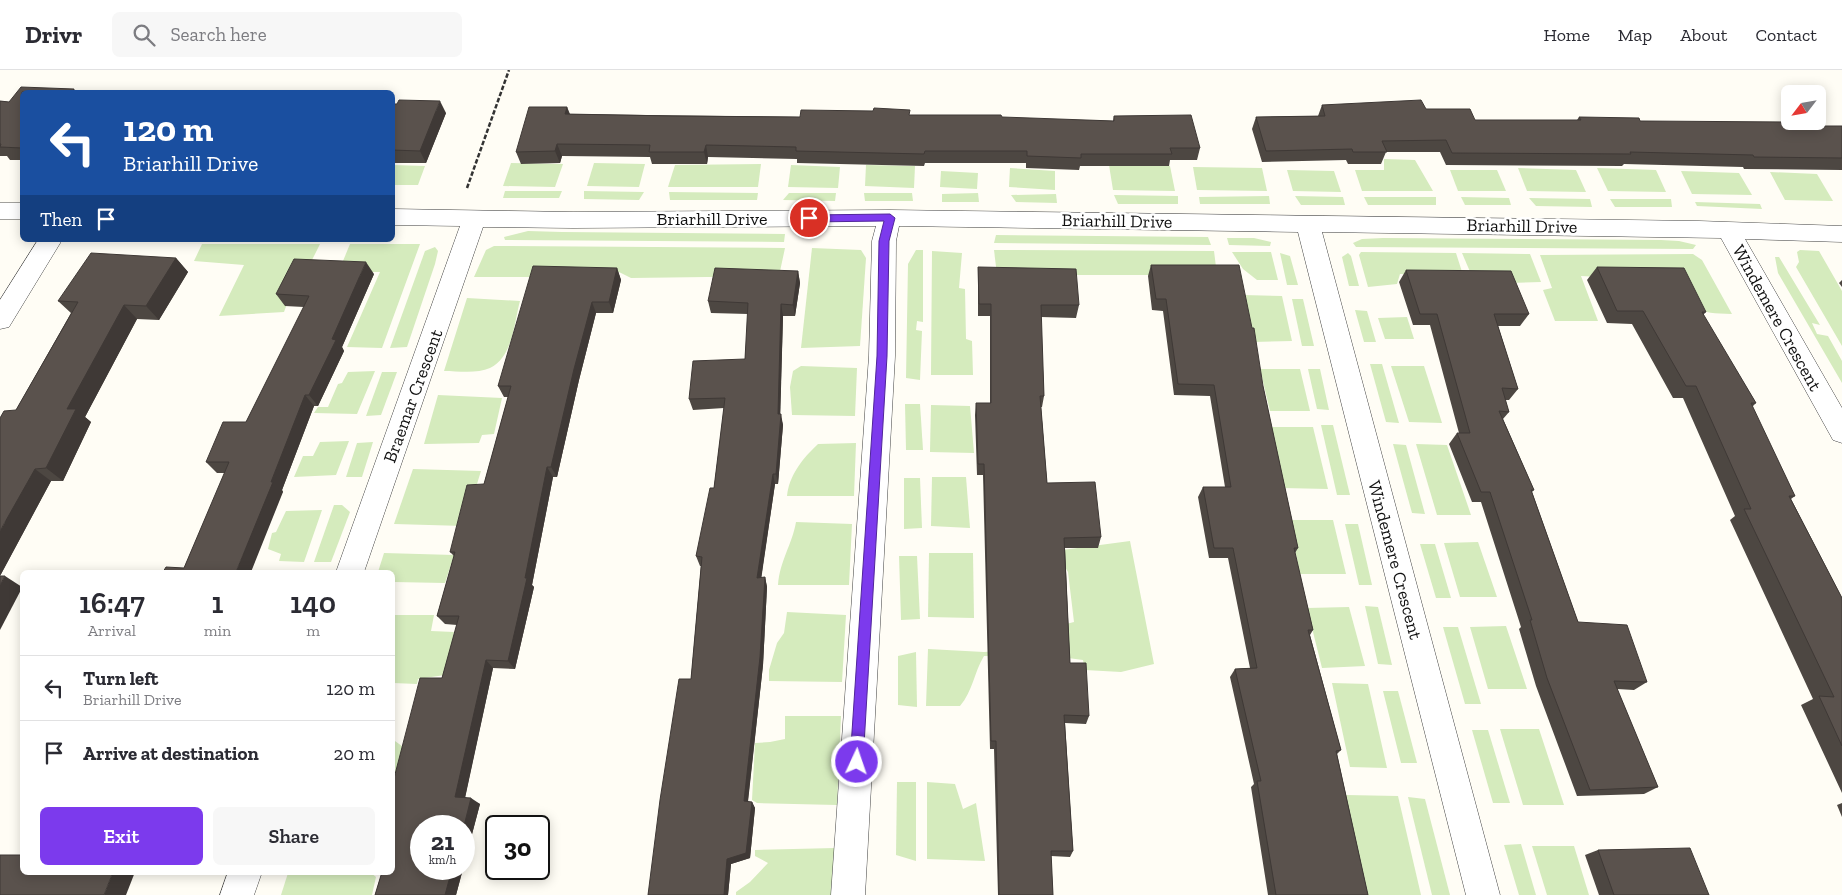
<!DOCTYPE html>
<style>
:root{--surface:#fff;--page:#f7f7f7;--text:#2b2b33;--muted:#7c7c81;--line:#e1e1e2;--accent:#7c3aed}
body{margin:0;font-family:"Zilla Slab",serif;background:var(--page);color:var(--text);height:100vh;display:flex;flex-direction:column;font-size:19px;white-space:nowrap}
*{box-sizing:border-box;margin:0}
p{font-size:16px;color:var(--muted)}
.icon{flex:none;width:28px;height:28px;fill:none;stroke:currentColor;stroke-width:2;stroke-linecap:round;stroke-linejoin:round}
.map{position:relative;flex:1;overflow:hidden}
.details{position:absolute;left:20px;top:500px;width:375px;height:305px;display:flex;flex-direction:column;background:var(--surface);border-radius:8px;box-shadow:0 2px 12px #0003}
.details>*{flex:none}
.guide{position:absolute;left:20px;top:20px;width:375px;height:152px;border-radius:8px;box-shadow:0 2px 12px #0003;background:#1a4fa0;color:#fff;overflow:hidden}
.needle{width:32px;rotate:239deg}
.fabs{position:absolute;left:1781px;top:15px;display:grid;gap:10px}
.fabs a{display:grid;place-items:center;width:45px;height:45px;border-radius:8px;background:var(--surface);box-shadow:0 2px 12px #0003;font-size:25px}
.speed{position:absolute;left:410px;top:745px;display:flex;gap:10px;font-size:25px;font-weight:700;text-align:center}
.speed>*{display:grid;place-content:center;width:65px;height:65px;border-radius:50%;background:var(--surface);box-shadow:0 2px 12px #0003;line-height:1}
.speed small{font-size:12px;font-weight:400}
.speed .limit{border:2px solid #111;border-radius:8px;background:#fff;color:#111}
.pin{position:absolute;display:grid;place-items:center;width:42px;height:42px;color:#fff;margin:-21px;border:2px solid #fff;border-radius:50%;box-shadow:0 1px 5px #0007}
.me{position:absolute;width:55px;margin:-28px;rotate:3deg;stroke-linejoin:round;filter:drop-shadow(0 0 4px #0008)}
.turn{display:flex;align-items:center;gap:18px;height:105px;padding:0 20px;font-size:22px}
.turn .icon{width:65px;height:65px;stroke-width:2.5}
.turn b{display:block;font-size:35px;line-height:42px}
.then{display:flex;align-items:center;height:48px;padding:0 20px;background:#0003;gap:10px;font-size:19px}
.eta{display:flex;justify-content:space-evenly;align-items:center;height:85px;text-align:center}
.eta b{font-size:30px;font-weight:600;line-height:35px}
.action{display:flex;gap:10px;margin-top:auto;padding:10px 20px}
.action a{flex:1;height:58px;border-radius:8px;background:var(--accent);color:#fff;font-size:20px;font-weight:600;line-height:58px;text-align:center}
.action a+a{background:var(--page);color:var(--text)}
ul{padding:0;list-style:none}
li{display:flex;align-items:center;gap:15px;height:65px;padding:0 20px;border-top:1px solid var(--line)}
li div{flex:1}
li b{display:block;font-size:19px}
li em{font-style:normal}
header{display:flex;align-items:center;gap:30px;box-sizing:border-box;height:70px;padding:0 25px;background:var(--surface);border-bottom:1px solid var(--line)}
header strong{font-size:24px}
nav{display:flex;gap:28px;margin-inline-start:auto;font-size:18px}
.search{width:350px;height:45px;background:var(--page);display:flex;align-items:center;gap:12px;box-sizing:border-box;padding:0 18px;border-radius:8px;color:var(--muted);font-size:19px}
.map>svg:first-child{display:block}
</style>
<header>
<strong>Drivr</strong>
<div class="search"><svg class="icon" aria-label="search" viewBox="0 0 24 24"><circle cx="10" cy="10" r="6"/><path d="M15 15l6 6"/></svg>Search here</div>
<nav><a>Home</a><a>Map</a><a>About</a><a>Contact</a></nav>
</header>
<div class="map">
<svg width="1842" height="825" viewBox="0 0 1842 825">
<rect width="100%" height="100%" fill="#fffdf5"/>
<g fill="#d5ebbd">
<path d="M1384,89L1415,90L1433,121H1362L1355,100H1384Z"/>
<path d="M511,93L563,94L555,117L503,116Z"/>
<path d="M594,93L645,94L639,117L587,116Z"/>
<path d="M761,94L758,117H668L675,95Z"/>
<path d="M393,95L425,96L418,115H393Z"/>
<path d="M791,95L840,97L838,118L788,117Z"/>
<path d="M866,95L915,96L914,118L865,116Z"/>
<path d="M1109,95L1170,96L1175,121L1113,120Z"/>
<path d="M1193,97L1262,98L1267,121L1197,120Z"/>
<path d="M1010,98L1055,101V120L1009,117Z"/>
<path d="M1518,98L1576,100L1586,122L1527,121Z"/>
<path d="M1597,98L1656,100L1666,122L1608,121Z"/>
<path d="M1287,100L1334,101L1341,122L1293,121Z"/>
<path d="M1450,100H1497L1506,121H1458Z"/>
<path d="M941,101L978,103L977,119L940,117Z"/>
<path d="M1681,101L1739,103L1752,125L1692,124Z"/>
<path d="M1770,102L1817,104L1833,131L1785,130Z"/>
<path d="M505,121H562L559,128H503Z"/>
<path d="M584,121L644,122L639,130L584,129Z"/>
<path d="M669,122L758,123L757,130H670Z"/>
<path d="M789,123H836L835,131L783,130Z"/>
<path d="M864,123H912L913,131H865Z"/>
<path d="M978,123L979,132H942V124Z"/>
<path d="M1056,124L1057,133L1016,132L1011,125Z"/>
<path d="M1114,125L1178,126V134H1118Z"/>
<path d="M1269,126L1270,134H1200L1199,127Z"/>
<path d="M1295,126L1343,127L1345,135H1301Z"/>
<path d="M1364,127H1436V135H1368Z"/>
<path d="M1461,127L1509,128L1511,135H1465Z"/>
<path d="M1529,128L1590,129L1592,137L1536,136Z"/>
<path d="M1610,129H1671L1672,137H1615Z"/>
<path d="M1695,132L1760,134L1762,139L1697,136Z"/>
<path d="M528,161L562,162L785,164L784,172L505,170L504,167Z"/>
<path d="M996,165L1208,167L1211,175L994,173Z"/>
<path d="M1227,168H1254L1271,172L1270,176L1229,175Z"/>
<path d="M1383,168L1661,170L1679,171L1696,175L1693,179L1356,177L1353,173L1362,169Z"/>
<path d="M202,174H320L307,200L299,201L284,242L219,246L244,195L194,191Z"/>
<path d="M350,174H420L382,278L347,277L380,202H352L356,192L343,191Z"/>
<path d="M494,176L785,178L779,206L631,208L619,202L596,205L584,197L568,202L560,207H474L486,180Z"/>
<path d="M435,177L438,181L435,194L407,277L390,278L425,181Z"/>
<path d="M812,178L861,180L866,188L860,276L801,278Z"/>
<path d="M916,180H923V252L917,251L916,260L922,261L920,310L906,308L908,194Z"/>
<path d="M994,180L1214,181L1217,205H997Z"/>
<path d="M1800,180L1819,181L1842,221V276L1796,197L1799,192L1797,182Z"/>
<path d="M932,181L962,183L959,218L965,219L966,269L972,271L973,305H931Z"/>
<path d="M1232,182H1271L1278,210H1257L1243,199Z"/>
<path d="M1361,182L1456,183L1463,205L1400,204L1397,214L1368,217L1359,185Z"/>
<path d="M1280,183L1290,186L1298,215H1287Z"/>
<path d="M1348,183L1351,186L1359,216H1349L1342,187Z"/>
<path d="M1462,183L1530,184L1541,212L1509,213L1471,204Z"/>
<path d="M1693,184L1702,190L1732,244C1696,243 1695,241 1676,211L1581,206L1598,251H1555L1543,220L1552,218L1540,185Z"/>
<path d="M1775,187H1779L1820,255L1812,253L1817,264L1828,266L1842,291V313L1778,203Z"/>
<path d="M1243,225L1282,226L1292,271L1253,272Z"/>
<path d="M467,228L520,231C514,253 513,287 490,298C477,304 458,301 444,301Z"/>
<path d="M1292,229H1303L1314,276H1302Z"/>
<path d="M1355,240L1367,241L1376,272H1364Z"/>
<path d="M1407,247L1414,269H1385L1378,248Z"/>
<path d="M1370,294H1382L1399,353L1386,352Z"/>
<path d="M801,296L857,298L855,346L792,345L790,317L793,301Z"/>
<path d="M1391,296H1424L1442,353L1409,352Z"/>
<path d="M1260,299H1300L1310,341H1270Z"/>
<path d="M1308,299H1320L1329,340L1317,339Z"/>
<path d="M375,301L357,344L314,343L318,337H328L338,314L342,313L348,302Z"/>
<path d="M382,302H397L381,345L366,346Z"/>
<path d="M438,325L502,328L494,364L482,365L479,373L424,374Z"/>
<path d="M905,334H920L923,380H906Z"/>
<path d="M931,335L970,336L974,383L930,382Z"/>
<path d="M1321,355H1333L1350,425H1337Z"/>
<path d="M1270,357H1313L1328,419L1283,418Z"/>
<path d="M349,371L336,405L294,407L303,386H313L320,372Z"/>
<path d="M373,372L362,407H346L357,373Z"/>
<path d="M856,373L854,426H787C789,405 803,388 818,374Z"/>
<path d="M1393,374L1406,375L1425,444L1412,443Z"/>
<path d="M1416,374L1447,375L1471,445H1437Z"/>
<path d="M413,399L481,401L464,456L394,454Z"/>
<path d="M932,407H966L970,458L931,456Z"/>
<path d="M904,408H920L922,458L904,459Z"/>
<path d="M334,435H342L350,442L331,492H314Z"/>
<path d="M322,440L304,492L279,491L281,484L268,479L272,463L276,462L286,441Z"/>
<path d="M1289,450H1333L1346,504H1300Z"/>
<path d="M796,452L852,454L849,515H778C780,490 792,475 796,452Z"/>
<path d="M1345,454H1358L1372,515H1359Z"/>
<path d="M1130,471L1154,594L1121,602L1085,600L1083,590L1068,588L984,586C974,602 973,621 960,636H926L928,579L984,582L1060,577L1058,556L1074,552L1068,502L1055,481Z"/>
<path d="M1478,472L1497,527H1460L1444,473Z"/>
<path d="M1420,474H1435L1451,528H1436Z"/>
<path d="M384,483L454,485L445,513L393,512L392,502H378Z"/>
<path d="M929,483H973L974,548L928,547Z"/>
<path d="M899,486H917L920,549L901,550Z"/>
<path d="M1365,536L1378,537L1392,595L1378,594Z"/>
<path d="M1349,537L1365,596L1322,598L1307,538Z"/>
<path d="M787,542L846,545L842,612L769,611V600L777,573L784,563Z"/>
<path d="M393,545H434L431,561L454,562L445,605L418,609L417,614L393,613Z"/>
<path d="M1506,556L1527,619H1488L1470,557Z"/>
<path d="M1443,557H1458L1481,634H1465Z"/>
<path d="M916,582L917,637L898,635V586Z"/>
<path d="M1332,613L1368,614L1387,698L1350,697Z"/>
<path d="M1383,621H1398L1417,693H1401Z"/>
<path d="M785,646H841L837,735L757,733L752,730L755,673L770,672L785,669Z"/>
<path d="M393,652L395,671L406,679L399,710L393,715Z"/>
<path d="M1500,659H1539L1564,735H1523Z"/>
<path d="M1472,660H1488L1510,733H1493Z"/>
<path d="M897,712H916V791L896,785Z"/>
<path d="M927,712L955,714L963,739L976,733L985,791L927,789Z"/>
<path d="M1346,725L1398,726L1421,825H1366Z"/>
<path d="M1408,727L1425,729L1450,825H1432Z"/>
<path d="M1521,774L1536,825H1519L1504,775Z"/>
<path d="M1532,776H1574L1589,825H1547Z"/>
<path d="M835,778L834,825H736V822L750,812L768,793L755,786V780Z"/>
<path d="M288,803H371L376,807L372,825H281Z"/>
</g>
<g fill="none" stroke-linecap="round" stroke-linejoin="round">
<g stroke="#444" stroke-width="1">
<g id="minor">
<rect x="0" y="133" width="22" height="16"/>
<path d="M392,139L573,142L890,140L1699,151L1842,156V172L1745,169L1842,338V373L1833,370L1721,168L1322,162L1500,825H1466L1298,162L899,156L896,171L895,286L865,825H831L869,286L872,171L876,156L573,158L483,157L364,502H336L460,156L392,155Z"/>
<path d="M38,170H62L9,257L0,259V230Z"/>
<path d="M228,802H262L254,825H220Z"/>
</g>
</g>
<path stroke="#333" stroke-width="2.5" stroke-dasharray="4.5 2" stroke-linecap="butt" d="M467,118L509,0"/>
<use href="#minor" fill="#fff" fill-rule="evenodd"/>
</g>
<g fill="#4d4742">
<path d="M22,22V90H10L7,86H0V31L9,32Z"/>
<path d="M392,34L446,43L426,93H392Z"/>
<path d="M1322,35L1426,39L1475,50H1577L1579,47L1640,51L1791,56H1842V100L1744,99L1743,97L1624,94L1622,96L1446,95L1440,82H1386L1381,94H1348L1346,90L1262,92L1252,59L1256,47L1318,46Z"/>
<path d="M567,37L570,44L800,47L910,45L1113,51L1114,46L1200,78L1197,90H1170L1169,96H1080L1079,100L1026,98V93H925L924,96L797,93V89L708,87L707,94H652L650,87L562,86L560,93L521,94L516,82Z"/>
<path d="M176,188L188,202L159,250L137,249L85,347L91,352L63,411H51L0,506L16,340L71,243L58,231Z"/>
<path d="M1151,195L1263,316L1298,478L1295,483L1313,560L1310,565L1341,680L1337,684L1368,825H1268L1251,717L1254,714L1230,607L1235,599L1250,598L1228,488H1209L1198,427L1203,417H1225L1210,326L1174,325L1163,241L1152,240L1148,206Z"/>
<path d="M978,197L1079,235L1076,248L1041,247L1044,326L1042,337H1041L1047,413L1101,467L1098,478H1065L1070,593L1089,646L1086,654L1065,653L1073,781L1070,787L1051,786L1053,825H998L994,679H990L983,405H977L975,345L976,333H990V246H978Z"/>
<path d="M1597,197L1706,242L1703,245L1756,333L1752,337L1795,426L1791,429L1842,528V723L1801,635L1813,629L1730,450L1735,446L1683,328H1673L1632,254L1607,253L1587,210Z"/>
<path d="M617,198L621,210L613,243H596L579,310L557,407H553L532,515L534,517L515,599L493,598L465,727L480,734L456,825H375L442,608L457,555L445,554L437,546L454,486L450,482L484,414L508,327H504L498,316Z"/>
<path d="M1406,200L1529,244L1520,256H1498L1518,319L1509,330H1505L1509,342L1503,349L1534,420L1532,422L1578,552L1647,612L1634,620L1617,619L1658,717L1644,724L1577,726L1536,616L1519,559L1521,557L1481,432H1472L1449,374L1457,363H1459L1430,255H1413L1399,212Z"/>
<path d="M798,201L800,213L795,246H783L780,344L783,355L778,414H775L761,508L765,507L767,517L763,595L748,732H752L755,738L750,788L731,794L728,825H648L691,609L701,496H700L696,486L714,418L724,338L693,340L689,329L745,289L748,244L711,243L708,231Z"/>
<path d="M374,204L342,277L344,281L318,336H314L282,420L283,422L184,498L225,403H217L206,392L246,352L304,237L285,236L276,224Z"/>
<path d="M1842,210V217L1839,213Z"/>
<path d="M1842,733V747L1837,735Z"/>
<path d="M1598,780L1709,825H1599L1585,785Z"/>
</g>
<g fill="#3f3936">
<path d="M74,19L77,22H71Z"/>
<path d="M440,31L446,43L426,93L420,81Z"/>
<path d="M567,37L571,49L565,44Z"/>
<path d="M557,74L562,86L560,93L555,81Z"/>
<path d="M706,75L708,87L707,94L704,82Z"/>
<path d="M176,188L188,202L159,250L146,236Z"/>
<path d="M366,192L374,204L342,277L344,281L318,336L309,325L332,269Z"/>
<path d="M617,198L621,210L613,243L609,232Z"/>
<path d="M798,201L800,213L795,246L793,235Z"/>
<path d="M592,232L596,243L579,310L557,407L551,397L574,299Z"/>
<path d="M781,234L783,246L780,355L778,344Z"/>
<path d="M124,235L137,249L85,347L91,352L63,411L46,398L67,339Z"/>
<path d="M305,325L314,336L282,420L283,422L251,502H236Z"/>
<path d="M781,344L783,355L778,414L776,404Z"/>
<path d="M547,397L553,407L532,515L534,517L515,599L508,591Z"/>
<path d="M35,399L51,411L0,506V461Z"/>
<path d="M773,404L775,414L760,517L757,508Z"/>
<path d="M5,506L22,517V518L0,560V515Z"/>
<path d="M765,507L767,517L763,595L747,738L744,731Z"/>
<path d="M486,590L493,598L464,733L455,727Z"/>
<path d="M471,728L480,734L464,794V756Z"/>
<path d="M752,732L755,738L750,788L731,794L728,825H724L727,789Z"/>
<path d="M452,799H463L456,825H445Z"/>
<path d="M113,802H135L126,825H104Z"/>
</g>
<g fill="#5a524d" stroke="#3f3936">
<path d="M21,17L74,19L71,22H22V78L0,77L1,74H0V31L9,32Z"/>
<path d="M399,30L440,31L420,81L392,80V34H397Z"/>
<path d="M1421,30L1426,39H1470L1475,50H1581L1579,47L1639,48L1640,51L1789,52L1791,56H1842V88L1754,87L1753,85L1630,82L1631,84L1452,83L1446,70L1382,71L1387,82H1353L1352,79L1266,81L1256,47L1325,46L1322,35Z"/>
<path d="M529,37H567L565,44L672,46L800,47L801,40L873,41L874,38L910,40L909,45H1001L1002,47L1114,51V46L1191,45L1200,78H1170L1172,84H1081V88L1027,86V81H925L924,84L796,81V77L706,75L704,82H649L650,75L557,74L555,81L516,82Z"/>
<path d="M91,183L176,188L146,236L124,235L67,339H76L46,398L35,399L0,461V348L4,341L16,340L78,232L58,231Z"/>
<path d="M294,189L366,192L332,269L336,270L309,325H305L271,412H273L236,502H163L166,497L184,498L229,392H206L223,352H246L309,226L276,224Z"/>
<path d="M1151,195H1239L1252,258H1254L1263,316L1298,478H1294L1313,560H1308L1341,680L1336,681L1368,825H1276L1257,711H1261L1235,599L1257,598L1233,478H1214L1203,417H1231L1214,315L1178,314L1166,229H1156Z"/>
<path d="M533,196L617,198L609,232H592L574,299L551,397H547L525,508H527L508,591L486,590L455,727L471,728L464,756H421V799H452L445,825H375L382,802H392V716L420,608H442L459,546H437L455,482H450L467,415L484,414L511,316H498Z"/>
<path d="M978,197L1076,199L1079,235H1041L1044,326H1040L1047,413L1095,412L1101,467L1064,468L1070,593H1086L1089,646L1064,645L1073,781H1051L1053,825H999L996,671H991L984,394H978L976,333H991V234H979Z"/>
<path d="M1597,197L1684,198L1706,242H1702L1756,333H1751L1795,426H1789L1842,528V676L1819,626L1834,627L1744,439H1751L1696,316H1686L1643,241H1617Z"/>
<path d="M715,198L798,201L793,235L781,234L778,344H781L776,404H773L757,508L765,507L760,587L744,731L752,732L746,783L727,789L724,825H648L660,730L679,609H691L702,487L696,486L710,418H714L725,328L689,329L693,291L745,289L748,233L708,231Z"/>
<path d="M1406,200L1511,201L1529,244H1494L1518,319L1502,318L1509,342L1499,341L1534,420H1531L1578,552L1627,555L1647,612L1614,611L1658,717L1590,720L1547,608L1530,550H1532L1490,422H1481L1457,363H1470L1437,244H1420Z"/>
<path d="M0,506H5L0,515Z"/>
<path d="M1690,778L1709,825H1614L1598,780Z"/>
<path d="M0,785H22V802H113L104,825H0Z"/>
</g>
<path fill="#7c3aed" stroke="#51269a" d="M890,144L895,148L889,171L887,286L863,692L861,697L857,699L852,697L850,692L877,286L879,171L884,151L809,152L804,148L809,145Z"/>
<g text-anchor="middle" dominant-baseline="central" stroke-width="5" stroke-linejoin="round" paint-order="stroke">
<g font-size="18" fill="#111" stroke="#fff">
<text x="712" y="149">Briarhill Drive</text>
<text transform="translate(1117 151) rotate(1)">Briarhill Drive</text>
<text transform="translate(1522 156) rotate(1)">Briarhill Drive</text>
<text transform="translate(1777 248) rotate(61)">Windemere Crescent</text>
<text transform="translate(413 326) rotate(-70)">Braemar Crescent</text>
<text transform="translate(1395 490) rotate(75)">Windemere Crescent</text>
</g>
</g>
</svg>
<div class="fabs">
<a><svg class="needle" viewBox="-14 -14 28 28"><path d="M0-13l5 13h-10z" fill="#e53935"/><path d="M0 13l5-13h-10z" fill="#7c7c81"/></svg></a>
</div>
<div class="speed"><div>21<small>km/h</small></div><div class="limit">30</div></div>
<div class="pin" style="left:809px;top:148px;background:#d93025"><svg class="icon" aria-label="arrive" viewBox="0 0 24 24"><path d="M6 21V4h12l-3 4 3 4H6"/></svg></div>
<svg class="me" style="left:857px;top:692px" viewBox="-20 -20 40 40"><circle r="17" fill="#7c3aed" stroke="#fff" stroke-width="3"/><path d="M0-11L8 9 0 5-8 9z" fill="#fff"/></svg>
<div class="guide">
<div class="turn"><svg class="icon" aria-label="left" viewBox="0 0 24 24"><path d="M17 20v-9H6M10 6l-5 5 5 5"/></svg><div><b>120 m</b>Briarhill Drive</div></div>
<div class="then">Then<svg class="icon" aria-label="arrive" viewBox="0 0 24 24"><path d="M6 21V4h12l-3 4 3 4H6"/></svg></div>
</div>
<section class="details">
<div class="eta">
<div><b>16:47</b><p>Arrival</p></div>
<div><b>1</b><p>min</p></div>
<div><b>140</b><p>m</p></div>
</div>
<ul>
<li><svg class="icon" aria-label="left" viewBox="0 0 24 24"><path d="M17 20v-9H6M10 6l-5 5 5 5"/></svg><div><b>Turn left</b><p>Briarhill Drive</p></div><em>120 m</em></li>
<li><svg class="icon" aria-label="arrive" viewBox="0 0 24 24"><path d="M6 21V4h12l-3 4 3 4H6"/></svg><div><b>Arrive at destination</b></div><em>20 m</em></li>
</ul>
<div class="action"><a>Exit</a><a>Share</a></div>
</section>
</div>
